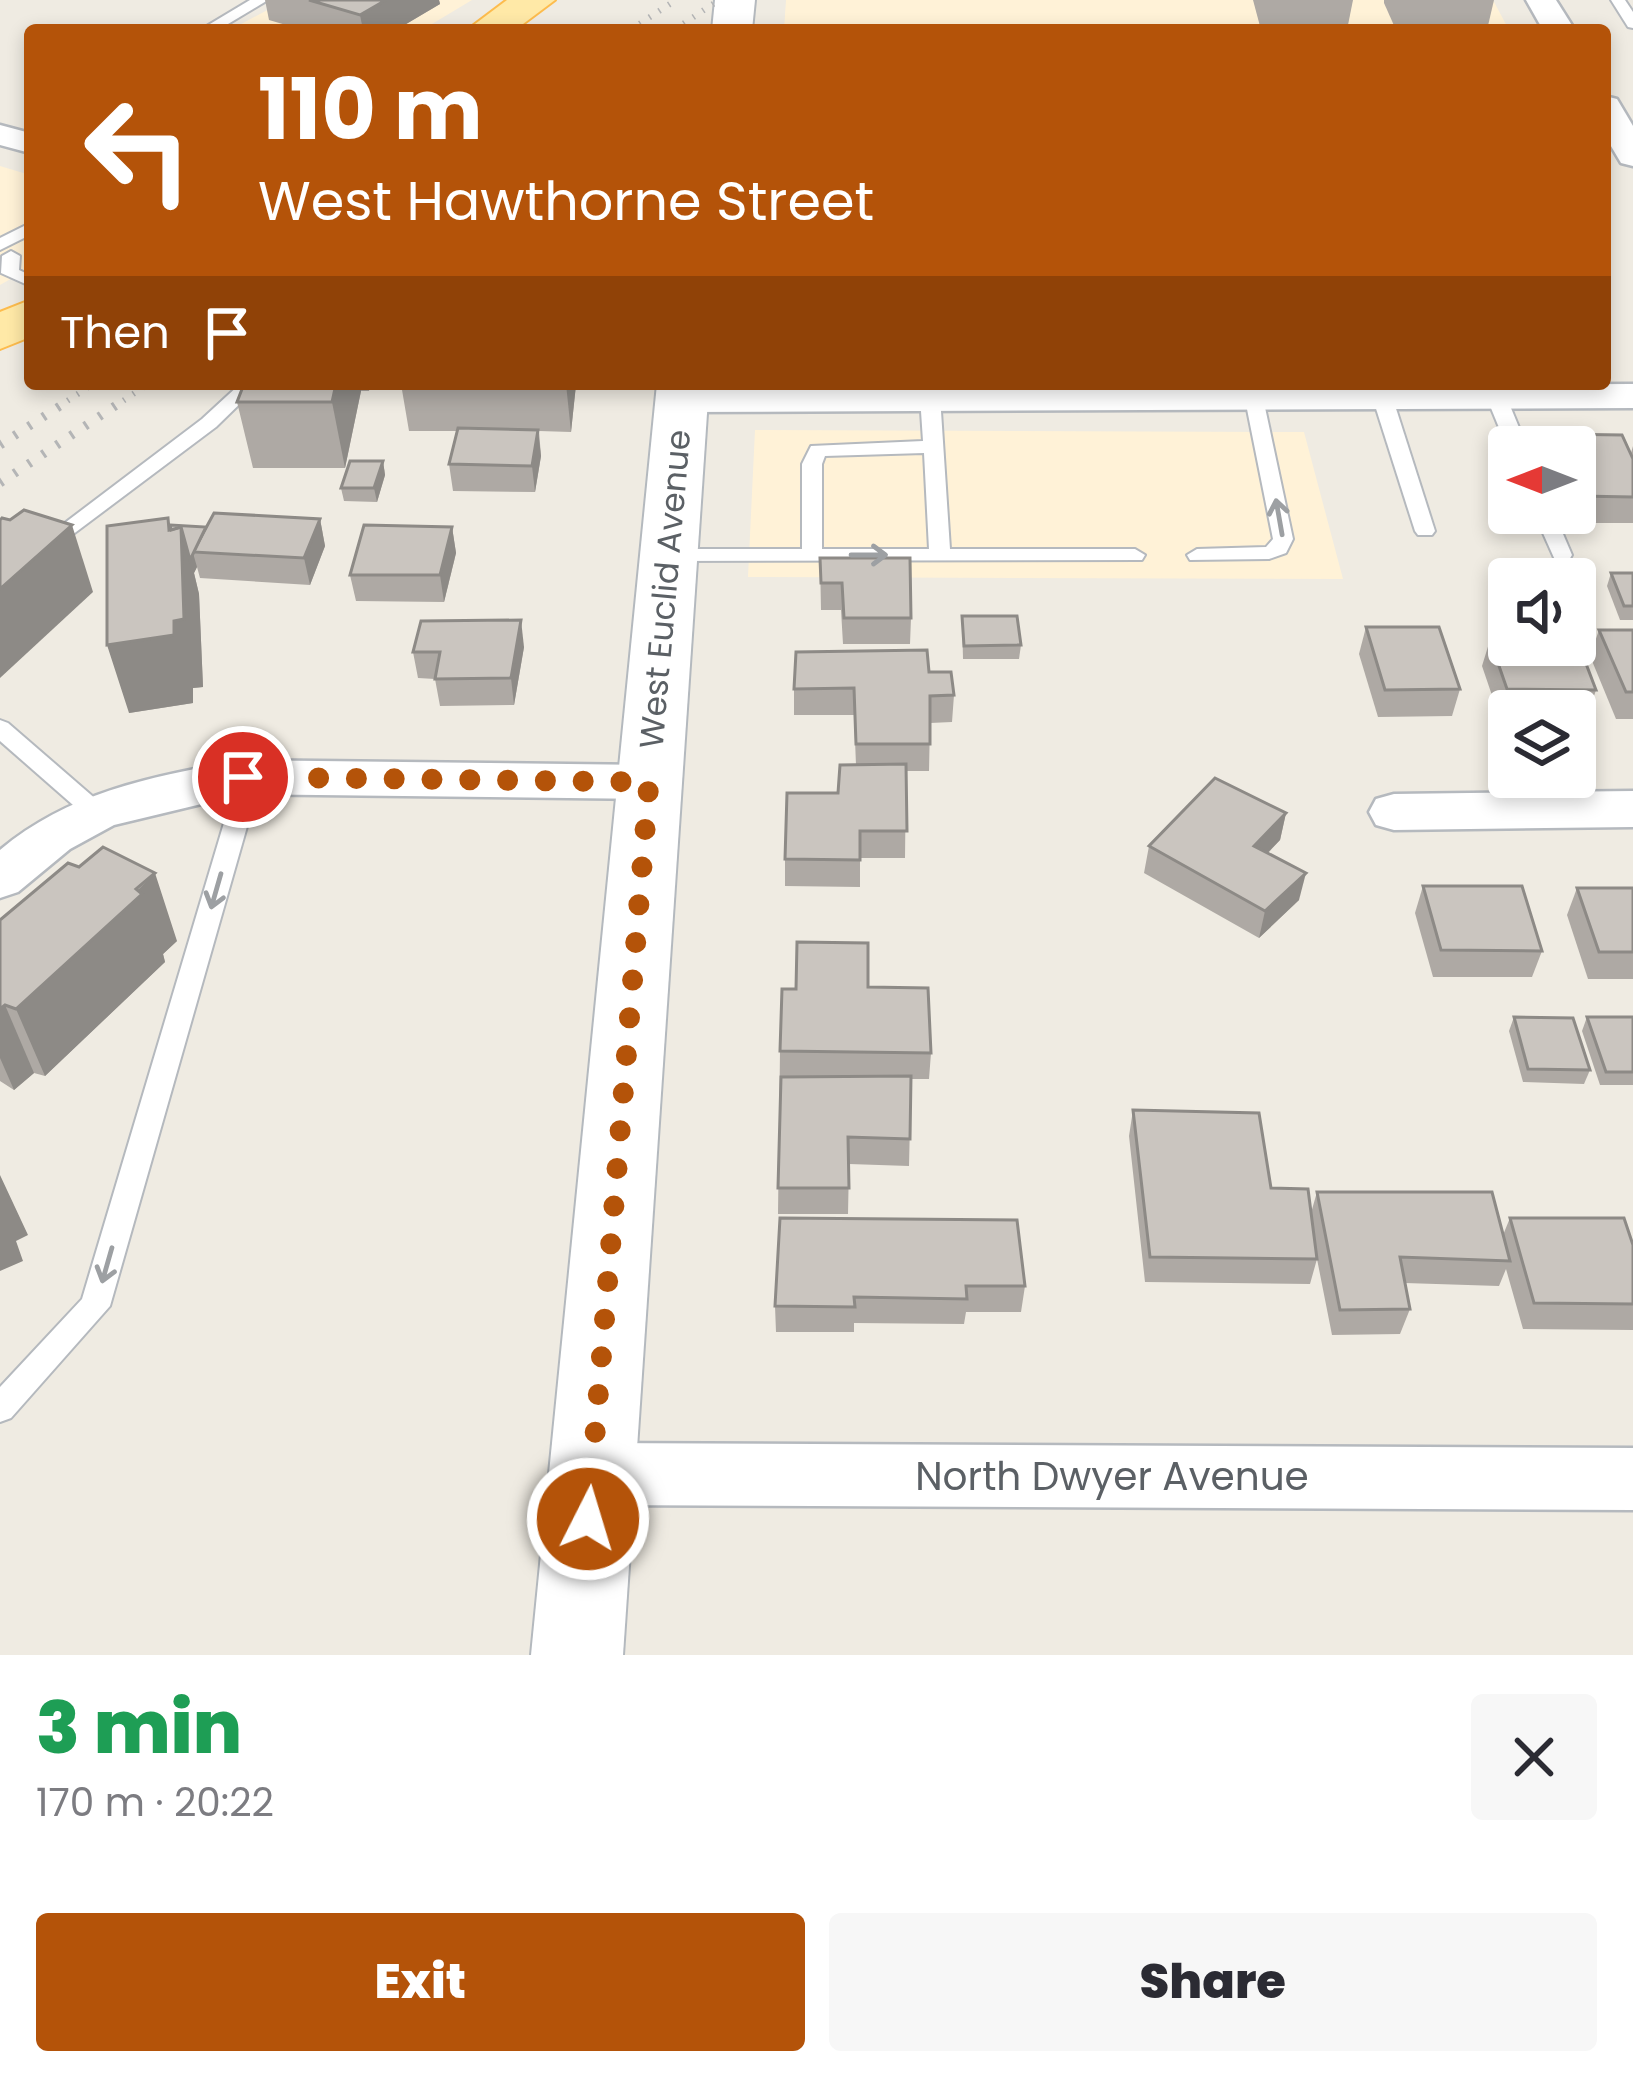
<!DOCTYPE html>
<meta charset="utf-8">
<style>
:root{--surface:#fff;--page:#f7f7f7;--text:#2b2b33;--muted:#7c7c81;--accent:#b45309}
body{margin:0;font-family:Poppins,sans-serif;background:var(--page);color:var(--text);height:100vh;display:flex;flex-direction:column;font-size:45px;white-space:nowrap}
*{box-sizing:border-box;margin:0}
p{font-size:39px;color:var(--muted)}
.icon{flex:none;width:66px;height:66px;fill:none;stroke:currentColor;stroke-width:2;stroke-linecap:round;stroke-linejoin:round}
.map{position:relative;height:1655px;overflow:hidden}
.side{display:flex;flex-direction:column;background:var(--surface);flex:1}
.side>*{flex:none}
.top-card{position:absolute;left:24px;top:24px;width:1587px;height:366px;border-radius:12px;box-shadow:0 6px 18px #0003;background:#b45309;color:#fff;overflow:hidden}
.needle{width:78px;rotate:270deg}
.controls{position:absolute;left:1488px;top:426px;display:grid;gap:24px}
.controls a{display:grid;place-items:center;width:108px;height:108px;border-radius:12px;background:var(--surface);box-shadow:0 6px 18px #0003;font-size:60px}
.pin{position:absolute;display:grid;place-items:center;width:102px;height:102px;color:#fff;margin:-51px;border:6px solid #fff;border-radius:50%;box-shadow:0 3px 12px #0007}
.me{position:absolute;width:132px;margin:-66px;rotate:5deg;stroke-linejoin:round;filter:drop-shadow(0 0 9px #0008)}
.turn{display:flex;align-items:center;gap:42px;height:252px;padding:0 36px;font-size:54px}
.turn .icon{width:156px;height:156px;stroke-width:2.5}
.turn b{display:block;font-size:84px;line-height:102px}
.then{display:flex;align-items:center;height:114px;padding:0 36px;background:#0003;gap:24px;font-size:45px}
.round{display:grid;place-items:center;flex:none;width:126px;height:126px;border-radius:12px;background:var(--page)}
.head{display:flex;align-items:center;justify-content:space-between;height:204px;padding:0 36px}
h1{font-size:72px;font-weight:800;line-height:90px;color:#1e9e55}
.action{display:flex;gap:24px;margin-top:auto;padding:24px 36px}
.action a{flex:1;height:138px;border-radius:12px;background:var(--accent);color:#fff;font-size:48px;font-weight:800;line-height:138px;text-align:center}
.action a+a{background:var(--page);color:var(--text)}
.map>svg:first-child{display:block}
</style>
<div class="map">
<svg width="1633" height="1655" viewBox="0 0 1633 1655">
<rect width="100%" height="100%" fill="#efebe2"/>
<g fill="#fff2d7">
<path d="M286,0H472L422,30H230Z"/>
<path d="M786,0H1493L1509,30H784Z"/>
<path d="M0,166L30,175V268L0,285Z"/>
<path d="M755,430L1304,432L1343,579L748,577Z"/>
</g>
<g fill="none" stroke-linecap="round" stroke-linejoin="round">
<g stroke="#b5b9be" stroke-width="4">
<g id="lane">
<path d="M250,0H268L218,30H200Z"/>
<path d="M1611,0H1625L1633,12V28L1628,27Z"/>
<path d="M30,223V235L0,250V238Z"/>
<path d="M11,251L20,256L19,270L30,275V286L1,273L2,256Z"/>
<path d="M240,384H260L216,427L0,589V572L202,419Z"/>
<path d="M1242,384H1260L1293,539L1286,553L1269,559L1190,560L1187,555L1197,549L1266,547L1273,539Z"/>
<path d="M930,390L940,396L950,549H1135L1145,555L1142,560L668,561L658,555L668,549H802V464L811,446L923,441L920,396ZM924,453L929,549H822V464L825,456Z"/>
<path d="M1382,390L1392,396L1435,531L1432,535H1418L1415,531L1372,396Z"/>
<path d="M1496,390L1506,396L1527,447H1507L1486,396Z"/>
<path d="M1534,513H1554L1572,555L1569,560H1555Z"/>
<path d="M0,720L8,723L105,807L109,813L105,819H89L0,741Z"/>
<path d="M243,769L255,777L248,823L110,1306L11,1418L0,1422V1387L82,1299L224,823L231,777Z"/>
</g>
</g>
<g stroke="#b5b9be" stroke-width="5">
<g id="street">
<path d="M1526,0H1556L1575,30H1543Z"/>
<path d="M1605,96L1617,99L1633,126V166L1621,163L1605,136Z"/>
<path d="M0,125L30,133V153L0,145Z"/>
<path d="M1633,384V408L681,412L667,409L661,400L667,391L681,388Z"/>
<path d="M243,760L649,765L667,770L674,782L667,794L649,799L243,794L114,825L70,849L18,892L0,898V850C70,791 155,776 243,760Z"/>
<path d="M1633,791V827L1394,830L1376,825L1369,812L1376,799L1394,794Z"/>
<path d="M592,1443L1633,1448V1510L592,1505L568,1496L559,1474L568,1452Z"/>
</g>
</g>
<g stroke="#b4b9be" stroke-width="4">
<g id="secondary">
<path d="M715,0H755L752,30H712Z"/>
<path d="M657,384H709L623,1655H531Z"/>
</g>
</g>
<g stroke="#fdbc4d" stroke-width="4">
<g id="primary">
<path d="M507,0H555L515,30H467Z"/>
<path d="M30,300V337L0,349V312Z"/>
</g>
</g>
<use href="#lane" fill="#fff" fill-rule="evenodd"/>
<use href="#street" fill="#fff" fill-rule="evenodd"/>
<use href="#secondary" fill="#fff" fill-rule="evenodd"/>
<use href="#primary" fill="#ffe9a7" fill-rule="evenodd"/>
<g stroke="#b4b5b6" stroke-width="6" stroke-dasharray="1.5 10" stroke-linecap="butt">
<path d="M630,30L676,0"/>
<path d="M674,30L719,0"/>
<path d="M58,407L93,384"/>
<path d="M114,407L148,384"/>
</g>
<g stroke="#b4b5b6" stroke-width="9" stroke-dasharray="3 14" stroke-linecap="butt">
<path d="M0,445L63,404"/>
<path d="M0,483L118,404"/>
</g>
</g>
<g fill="#aea9a4">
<path d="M265,0H439L440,4L396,30H303L269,20Z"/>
<path d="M1253,0H1353L1347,30H1261Z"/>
<path d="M1384,0H1494L1487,30H1396L1384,3Z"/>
<path d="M244,384H370L369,391H361L345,468H253L237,402Z"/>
<path d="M401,384H576L571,432L539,431L541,456L535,492L453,491L449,464L457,431H409Z"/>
<path d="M1554,434L1631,453L1633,446V523H1570L1567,513H1575V447H1550Z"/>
<path d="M383,461L385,475L377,502L344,501L341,488Z"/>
<path d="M320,519L325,546L310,585L200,578L197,567L194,573L199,594L203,687L193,688V703L129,713L170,525L206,527Z"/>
<path d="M452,527L456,553L444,602L356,601L350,575Z"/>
<path d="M820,558L911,618L910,644H843L841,610H821Z"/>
<path d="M1611,573H1633V620H1620L1607,586Z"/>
<path d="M962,616L1021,645L1019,659H963Z"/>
<path d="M1366,627L1460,689L1452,716L1378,717L1359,654Z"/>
<path d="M1599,630H1633V719H1616L1590,656Z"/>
<path d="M1490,640L1596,690L1587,717H1575V711H1509V716H1499L1482,666Z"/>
<path d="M524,647L514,705L440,706L435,679L418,678L413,652Z"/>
<path d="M929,672L954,695L952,722L930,723L929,771H906L905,858H860V887L785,886V859L838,793L856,765L854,715H794V689Z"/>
<path d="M1286,813L1280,840L1268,853L1299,900L1259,938L1144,873L1149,846Z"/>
<path d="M1423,886L1542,951L1532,977H1433L1415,913Z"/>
<path d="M1577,888H1633V979H1588L1567,915Z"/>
<path d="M0,920L177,941L163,954L165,962L45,1076L34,1073L14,1090L0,1081Z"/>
<path d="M868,987L931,1053L929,1079H911L909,1166L849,1164L848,1214H778L780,1051Z"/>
<path d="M1514,1017L1590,1070L1584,1084L1523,1082L1509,1031Z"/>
<path d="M1587,1017H1633V1085H1600L1582,1031Z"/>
<path d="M1133,1110L1271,1188L1311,1213L1317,1192L1503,1235L1510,1218L1633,1245V1330L1523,1329L1506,1269L1499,1286L1405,1283L1410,1309L1400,1334L1332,1335L1317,1259L1310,1284L1145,1282L1129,1136Z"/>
<path d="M780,1218L1025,1286L1021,1312H966L964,1324L854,1323V1332H776L775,1306Z"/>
</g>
<g fill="#8d8a86">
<path d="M386,0H439L440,4L396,30H363L360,15Z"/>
<path d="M336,384H360L361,391L345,468L332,402Z"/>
<path d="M566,384L576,385L571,432Z"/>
<path d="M538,430L541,456L535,492L532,466Z"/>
<path d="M383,461L385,475L377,502L374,488Z"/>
<path d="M168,518L183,573L181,527L193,553L197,567L194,573L199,594L203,687L193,688V703L129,713L107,645Z"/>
<path d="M320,519L325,546L310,585L304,558Z"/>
<path d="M72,525L93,592L0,678V589Z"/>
<path d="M452,527L456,553L444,602L440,575Z"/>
<path d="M521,620L524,647L514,705L511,678Z"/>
<path d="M1286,813L1280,840L1248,873L1254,846Z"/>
<path d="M155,873L177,941L163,954L165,962L45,1076L16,1009Z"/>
<path d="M1306,873L1299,900L1259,938L1265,911Z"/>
<path d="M5,1005L34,1073L14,1090L0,1058V1009Z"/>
<path d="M0,1175L28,1235L16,1241L23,1261L0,1271Z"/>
</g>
<g fill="#cac5bf" stroke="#8d8a86" stroke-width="3">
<path d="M309,0H386L360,15Z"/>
<path d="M244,384H336L332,402H237Z"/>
<path d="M458,428L538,430L532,466L449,464Z"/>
<path d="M1554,434L1622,435L1633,459V497L1579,496L1575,487V447H1559Z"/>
<path d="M350,461H383L374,488H341Z"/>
<path d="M24,510L72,525L0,589V520L2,518L10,520Z"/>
<path d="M214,513L320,519L304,558L193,552Z"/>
<path d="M168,518L169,530L181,527L184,619L174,621V635L107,645V526Z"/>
<path d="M170,525L206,527L190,560L181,527L171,530Z"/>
<path d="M364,525L452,527L440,575H350Z"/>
<path d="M820,558H910L911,618H844L842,583H821Z"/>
<path d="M1611,573H1633V606H1624Z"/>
<path d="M962,616H1017L1021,645L964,646Z"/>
<path d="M521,620L511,678L435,679L440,652H413L421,621Z"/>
<path d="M1366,627H1439L1460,689L1385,690Z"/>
<path d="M1599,630H1633V692H1626Z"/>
<path d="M1490,640H1509V645H1575V640H1577L1596,690L1507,689Z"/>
<path d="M927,650L929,672H951L954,695L930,696V744H856L854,688L794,689L796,652Z"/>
<path d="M906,764L907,831H860V860L785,859L787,793H838L840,765Z"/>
<path d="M1215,778L1286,813L1254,846L1306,873L1265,911L1149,846Z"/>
<path d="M103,847L155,873L136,889L142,894L16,1009L5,1005L0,1009V920L68,863L79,867Z"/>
<path d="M1423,886H1522L1542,951L1441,950Z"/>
<path d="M1577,888H1633V952H1599Z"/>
<path d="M797,942L868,943V987L928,988L931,1053L780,1051L782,989H796Z"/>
<path d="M1514,1017L1573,1018L1590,1070L1528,1069Z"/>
<path d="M1587,1017H1633V1072H1606Z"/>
<path d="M911,1076L910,1139L848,1137L849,1188H778L781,1077Z"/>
<path d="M1133,1110L1259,1113L1271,1188L1308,1189L1317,1259L1150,1257Z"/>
<path d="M1317,1192H1492L1510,1261L1400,1257L1410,1309L1340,1310Z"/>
<path d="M780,1218L1017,1220L1025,1286H966L967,1299L854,1297L855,1307L775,1306Z"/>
<path d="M1510,1218H1624L1633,1245V1304L1534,1303Z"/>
</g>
<defs><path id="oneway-shaft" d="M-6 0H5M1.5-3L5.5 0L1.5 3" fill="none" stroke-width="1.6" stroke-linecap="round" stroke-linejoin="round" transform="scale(3)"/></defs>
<g stroke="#9da0a3">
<use href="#oneway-shaft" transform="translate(1279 517) rotate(-100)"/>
<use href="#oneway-shaft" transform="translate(869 555)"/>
<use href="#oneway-shaft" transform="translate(216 891) rotate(106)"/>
<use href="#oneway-shaft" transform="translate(107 1265) rotate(106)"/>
</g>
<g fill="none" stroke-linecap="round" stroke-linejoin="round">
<path stroke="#b45309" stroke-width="21" stroke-dasharray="0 37.8" d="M243,777L649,782L588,1519"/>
</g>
<g text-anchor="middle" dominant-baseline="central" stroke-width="10" stroke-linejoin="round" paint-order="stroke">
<g font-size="33" fill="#5b6065" stroke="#fff">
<text transform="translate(665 589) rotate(-85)">West Euclid Avenue</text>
</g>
<g font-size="39" fill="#5b6065" stroke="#fff">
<text x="1112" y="1476">North Dwyer Avenue</text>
</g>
</g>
</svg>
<div class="controls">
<a><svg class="needle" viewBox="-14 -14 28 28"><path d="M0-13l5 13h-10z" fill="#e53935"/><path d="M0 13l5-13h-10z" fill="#7c7c81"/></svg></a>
<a><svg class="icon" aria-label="sound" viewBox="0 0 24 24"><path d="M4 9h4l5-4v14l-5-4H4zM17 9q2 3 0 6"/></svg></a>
<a><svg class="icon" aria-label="layers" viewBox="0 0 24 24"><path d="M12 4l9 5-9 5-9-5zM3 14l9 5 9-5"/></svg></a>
</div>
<div class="pin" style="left:243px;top:777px;background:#d93025"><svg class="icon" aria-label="arrive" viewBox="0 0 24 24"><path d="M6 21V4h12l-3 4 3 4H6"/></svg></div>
<svg class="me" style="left:588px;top:1519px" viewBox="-20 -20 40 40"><circle r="17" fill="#b45309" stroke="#fff" stroke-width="3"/><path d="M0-11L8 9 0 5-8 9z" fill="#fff"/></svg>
<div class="top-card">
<div class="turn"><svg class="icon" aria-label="left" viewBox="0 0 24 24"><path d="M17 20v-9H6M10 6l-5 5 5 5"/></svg><div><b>110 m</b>West Hawthorne Street</div></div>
<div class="then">Then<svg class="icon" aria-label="arrive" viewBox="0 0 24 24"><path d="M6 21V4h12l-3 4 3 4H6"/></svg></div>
</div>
</div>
<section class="side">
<div class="head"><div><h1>3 min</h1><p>170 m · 20:22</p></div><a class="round"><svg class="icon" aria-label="close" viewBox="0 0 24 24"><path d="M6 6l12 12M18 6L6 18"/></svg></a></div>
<div class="action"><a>Exit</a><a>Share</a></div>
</section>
